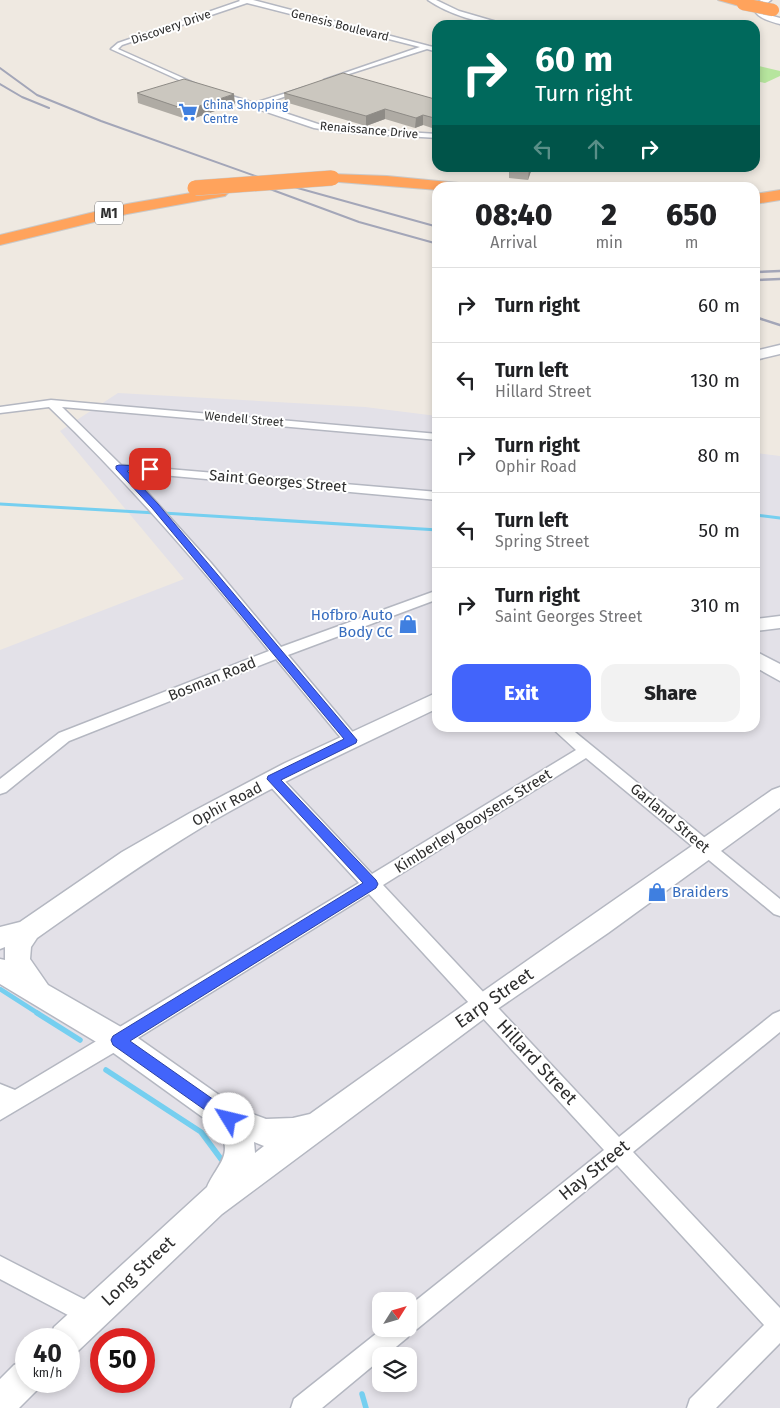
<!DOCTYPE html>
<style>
:root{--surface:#fff;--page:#f2f2f2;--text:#202124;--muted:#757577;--line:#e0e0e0;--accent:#4264fb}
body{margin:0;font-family:"Fira Sans",sans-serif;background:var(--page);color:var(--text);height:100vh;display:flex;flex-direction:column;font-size:19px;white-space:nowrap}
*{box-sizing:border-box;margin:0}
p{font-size:16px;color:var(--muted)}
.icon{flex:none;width:28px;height:28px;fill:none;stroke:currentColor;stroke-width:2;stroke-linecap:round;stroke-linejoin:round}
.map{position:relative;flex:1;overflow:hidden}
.drawer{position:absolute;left:432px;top:182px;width:328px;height:550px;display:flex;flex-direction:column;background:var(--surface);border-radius:15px;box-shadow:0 2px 8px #0003}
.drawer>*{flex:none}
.banner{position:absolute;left:432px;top:20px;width:328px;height:152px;border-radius:15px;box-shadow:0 2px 8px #0003;background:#00695c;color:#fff;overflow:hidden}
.needle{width:32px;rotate:53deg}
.tools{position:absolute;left:372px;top:1292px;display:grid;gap:10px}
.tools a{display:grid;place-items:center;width:45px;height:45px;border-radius:10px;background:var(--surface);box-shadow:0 2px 8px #0003;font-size:25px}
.speed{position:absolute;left:15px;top:1328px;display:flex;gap:10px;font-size:25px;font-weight:700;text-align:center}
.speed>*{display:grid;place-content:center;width:65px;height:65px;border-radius:50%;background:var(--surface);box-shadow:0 2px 8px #0003;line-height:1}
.speed small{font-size:12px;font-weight:400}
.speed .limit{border:8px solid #d22;background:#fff;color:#111}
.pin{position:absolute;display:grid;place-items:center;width:42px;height:42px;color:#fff;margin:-21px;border-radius:10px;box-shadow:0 2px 8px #0006}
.me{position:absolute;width:55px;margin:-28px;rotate:306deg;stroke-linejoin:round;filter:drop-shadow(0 0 4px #0008)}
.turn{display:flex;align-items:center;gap:18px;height:105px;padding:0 20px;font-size:22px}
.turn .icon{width:65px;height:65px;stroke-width:2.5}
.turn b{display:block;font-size:35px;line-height:42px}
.lanes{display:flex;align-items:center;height:48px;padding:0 20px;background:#0003;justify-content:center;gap:25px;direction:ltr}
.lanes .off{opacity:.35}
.eta{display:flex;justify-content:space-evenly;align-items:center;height:85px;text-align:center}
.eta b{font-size:30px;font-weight:800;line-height:35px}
.button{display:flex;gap:10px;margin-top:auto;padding:10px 20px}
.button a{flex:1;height:58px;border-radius:15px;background:var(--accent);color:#fff;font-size:20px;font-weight:800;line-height:58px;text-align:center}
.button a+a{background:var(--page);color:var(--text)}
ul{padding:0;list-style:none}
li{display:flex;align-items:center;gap:15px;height:75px;padding:0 20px;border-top:1px solid var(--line)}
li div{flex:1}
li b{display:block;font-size:19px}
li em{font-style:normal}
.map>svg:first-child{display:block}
</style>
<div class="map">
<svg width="780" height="1408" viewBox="0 0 780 1408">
<rect width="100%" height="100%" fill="#efe9e1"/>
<path fill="#e3e1e8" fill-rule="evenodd" d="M118,393L365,407L437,416L438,728H755V453L780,456V1408H0V650L184,579L60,431ZM381,1301H409V1329H381ZM26,1339H69V1381H26ZM101,1339H144V1381H101ZM381,1356H409V1384H381Z"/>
<path fill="#b6e59e" d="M755,65L780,71V76L765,83L755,81Z"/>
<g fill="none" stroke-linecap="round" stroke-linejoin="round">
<g stroke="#75cff0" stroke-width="3">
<path d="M0,504L156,513"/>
<path d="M163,513L438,530"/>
<path d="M755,515L780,518"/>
</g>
<path stroke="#75cff0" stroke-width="4.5" d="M0,989L39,1014"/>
<g stroke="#75cff0" stroke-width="5.5">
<path d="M37,1013L80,1040"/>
<path d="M106,1070L201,1132L221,1159"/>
<path d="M362,1394L366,1408"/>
</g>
<g stroke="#b4b7c1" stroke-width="3">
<g id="street">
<path d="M239,0H253L429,46L438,48V52L427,49L324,82V80L420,47L247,3L122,45L118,49L203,87L254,103L306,87V89L261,105L318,124L339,128L438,134V138L339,132L314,128L199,89L111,49L118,43L240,1Z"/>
<path d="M428,0H436L459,11L507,25C483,25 448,14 428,0Z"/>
<path d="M51,400L438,434V440L62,407L121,465L438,492V500L129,472L211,563L281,647L438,590V599L288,655L356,736L359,740L356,744H346L276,659L69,741L6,792L0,794V779L59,733L269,651C200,566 129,483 49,407L0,413V407Z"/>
<path d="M552,728H570L780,899V916L774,914L586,758L383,885L619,1137L773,1014L780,1011V1032L633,1152L780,1308V1343L716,1408H687L690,1399L764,1325L617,1165L417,1329L410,1332L408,1337L385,1356H381V1359L322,1408H291L294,1399L382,1329H409V1306L604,1150L369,894L125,1046L0,1120V1084L15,1090L359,883L267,783L265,779L267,775H279L372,874L576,750Z"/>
<path d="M0,1256L99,1307L103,1315L99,1323L91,1327L83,1323L0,1279Z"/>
</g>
</g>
<g stroke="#b4b7c1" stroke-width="3">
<g id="secondary">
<path d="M761,0H771L761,8L769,15L780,18V24C770,21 754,18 753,5Z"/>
<path d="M780,345V354L755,360V351Z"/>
<path d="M780,616V628L755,631V619Z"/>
<path d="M755,651L780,664V681L755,667Z"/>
<path d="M438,692V708C359,746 279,782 204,826C146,861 92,899 37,938L31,947L30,959L48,985L128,1031L239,1109L266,1119L293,1118L310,1114C463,1004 618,898 772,790L780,787V808L608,933L493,1012L222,1214L78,1351L69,1354V1339H50L54,1327L207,1187C217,1164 234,1156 219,1129L108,1049L0,984V959L5,960V947L0,949V927L20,922L122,852L190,813L285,763ZM254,1142L264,1146L255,1153Z"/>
<path d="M26,1360V1381H41L38,1389L19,1408H0V1379L14,1365Z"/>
</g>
</g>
<g stroke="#c9c9c9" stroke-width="2">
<g id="highway">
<path d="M718,0H739L748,4L743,7Z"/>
<path d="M332,174L387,176L459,183L466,188H438V190L327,181L325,178Z"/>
<path d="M220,188L228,193L225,196L127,214L0,245V235L127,204Z"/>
<path d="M780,190V200L755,204V194Z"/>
</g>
</g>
<use href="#street" fill="#fff" fill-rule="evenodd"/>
<use href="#secondary" fill="#fff" fill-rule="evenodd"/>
<use href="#highway" fill="#ffa35c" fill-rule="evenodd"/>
<g stroke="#a3a6b8" stroke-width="2">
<path d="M0,68L37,95L101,121L258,177L438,227"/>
<path d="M0,84L22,97L49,108"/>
<path d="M251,182L359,222L438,244"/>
</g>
<g stroke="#a3a6b8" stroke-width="2.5">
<path d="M755,272L780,271"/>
<path d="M755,280L780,279"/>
<path d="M755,317L780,325"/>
</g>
<g stroke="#c9c9c9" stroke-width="13" stroke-linecap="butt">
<path id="highway-bridge-far1" d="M743,4L773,10"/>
</g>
<g stroke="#c9c9c9" stroke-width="16" stroke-linecap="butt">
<path id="highway-bridge" d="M195,188L332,178"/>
</g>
<use href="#highway-bridge-far1" stroke="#ffa35c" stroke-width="12"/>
<use href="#highway-bridge" stroke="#ffa35c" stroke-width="15"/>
</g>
<g fill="#afaba4">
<path d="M137,93L235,104L189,120L138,103Z"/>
<path d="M284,93L438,100V130L423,125L415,128L385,119L366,126L285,102Z"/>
<path d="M470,168H532L528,180L509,178V170Z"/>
</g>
<g fill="#8e8b86">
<path d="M234,94L235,104L189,120L187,110Z"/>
<path d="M385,109V119L366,126V116Z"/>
<path d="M423,115V125L415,128L416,118Z"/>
<path d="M529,168H532L528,180L529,169Z"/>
</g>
<g fill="#cbc7bf" stroke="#8e8b86">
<path d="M343,73L438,100V119L423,115L416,118L385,109L366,116L284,93Z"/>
<path d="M184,79L234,94L187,110L137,93Z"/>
<path d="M513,168H529V169Z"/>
</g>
<path fill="#4264fb" stroke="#2b41a3" d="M119,465L153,467V471L150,472L127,471L158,504L357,740L356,743L281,780L376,880L378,884L376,888L130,1041L234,1114L236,1119L234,1124L229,1127L113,1045L111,1040L113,1036L363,883L267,779L268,776L344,739L152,508L116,469V466Z"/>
<defs>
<g id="supermarket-bare" transform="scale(1.5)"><path d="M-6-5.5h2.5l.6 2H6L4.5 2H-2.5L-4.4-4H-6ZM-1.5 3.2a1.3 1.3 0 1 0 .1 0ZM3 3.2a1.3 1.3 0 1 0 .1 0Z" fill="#3f7fe0" stroke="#fff" stroke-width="2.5" paint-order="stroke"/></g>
<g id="shop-bare" transform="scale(1.5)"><path d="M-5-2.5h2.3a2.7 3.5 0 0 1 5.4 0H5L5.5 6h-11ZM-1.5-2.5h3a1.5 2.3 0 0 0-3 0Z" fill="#3f7fe0" stroke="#fff" stroke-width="2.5" paint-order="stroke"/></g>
</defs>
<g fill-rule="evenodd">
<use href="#supermarket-bare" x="188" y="112"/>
<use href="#shop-bare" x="408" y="624"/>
<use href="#shop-bare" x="657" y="892"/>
</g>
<g text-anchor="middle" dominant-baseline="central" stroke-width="4" stroke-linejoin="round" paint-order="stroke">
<g font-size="12" fill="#2e2e2e" stroke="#fff">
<text transform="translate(340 25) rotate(14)">Genesis Boulevard</text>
<text transform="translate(171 27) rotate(-19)">Discovery Drive</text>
<text transform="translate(369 130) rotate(5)">Renaissance Drive</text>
<text transform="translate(244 419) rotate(5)">Wendell Street</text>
</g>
<g font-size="12" fill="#366cbe" stroke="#fff" text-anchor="start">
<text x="203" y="105">China Shopping<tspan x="203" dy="14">Centre</tspan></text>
</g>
<rect fill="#fff" stroke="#6d6d6d" stroke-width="1" x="95" y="201.5" width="28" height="23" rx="4"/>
<g font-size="14" font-weight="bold" fill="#2e2e2e">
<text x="109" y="213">M1</text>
</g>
<g font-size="15" fill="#2e2e2e" stroke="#fff">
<text transform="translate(278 481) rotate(5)">Saint Georges Street</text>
<text transform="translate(212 679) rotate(-22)">Bosman Road</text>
<text transform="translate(227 804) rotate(-28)">Ophir Road</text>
<text transform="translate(670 818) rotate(40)">Garland Street</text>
<text transform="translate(473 821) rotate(-32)">Kimberley Booysens Street</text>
</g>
<g font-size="15" fill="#366cbe" stroke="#fff" text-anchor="end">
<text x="393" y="615">Hofbro Auto<tspan x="393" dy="17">Body CC</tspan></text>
<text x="672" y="892" text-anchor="start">Braiders</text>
</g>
<g font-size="18" fill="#2e2e2e" stroke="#fff">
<text transform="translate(494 998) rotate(-35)">Earp Street</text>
<text transform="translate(537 1062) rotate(47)">Hillard Street</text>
<text transform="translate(594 1170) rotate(-39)">Hay Street</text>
<text transform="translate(138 1271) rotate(-43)">Long Street</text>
</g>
</g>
</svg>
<div class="tools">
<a><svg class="needle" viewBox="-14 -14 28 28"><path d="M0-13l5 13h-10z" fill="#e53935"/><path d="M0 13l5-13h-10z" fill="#757577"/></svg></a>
<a><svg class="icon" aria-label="layers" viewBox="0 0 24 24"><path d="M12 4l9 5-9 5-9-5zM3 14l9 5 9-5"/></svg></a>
</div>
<div class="speed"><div>40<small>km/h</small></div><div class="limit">50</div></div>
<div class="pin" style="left:150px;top:469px;background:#d93025"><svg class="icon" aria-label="arrive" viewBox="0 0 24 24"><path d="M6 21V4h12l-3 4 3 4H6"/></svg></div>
<svg class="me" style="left:229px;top:1119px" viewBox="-20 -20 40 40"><circle r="19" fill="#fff"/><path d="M0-13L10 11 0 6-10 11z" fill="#4264fb"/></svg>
<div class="banner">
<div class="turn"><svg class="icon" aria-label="right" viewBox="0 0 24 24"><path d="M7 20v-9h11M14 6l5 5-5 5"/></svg><div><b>60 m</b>Turn right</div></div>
<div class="lanes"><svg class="icon off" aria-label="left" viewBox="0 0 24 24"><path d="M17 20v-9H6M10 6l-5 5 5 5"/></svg><svg class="icon off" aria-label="ahead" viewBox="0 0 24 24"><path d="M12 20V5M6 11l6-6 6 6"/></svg><svg class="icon" aria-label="right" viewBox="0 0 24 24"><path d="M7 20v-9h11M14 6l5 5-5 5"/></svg></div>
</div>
<section class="drawer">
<div class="eta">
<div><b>08:40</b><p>Arrival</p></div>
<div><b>2</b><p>min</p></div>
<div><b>650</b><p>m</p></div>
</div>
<ul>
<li><svg class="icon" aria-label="right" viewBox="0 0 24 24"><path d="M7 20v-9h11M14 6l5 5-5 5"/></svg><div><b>Turn right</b></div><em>60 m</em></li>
<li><svg class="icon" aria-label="left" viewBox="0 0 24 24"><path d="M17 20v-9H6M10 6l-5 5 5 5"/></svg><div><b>Turn left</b><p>Hillard Street</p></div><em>130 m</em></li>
<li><svg class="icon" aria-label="right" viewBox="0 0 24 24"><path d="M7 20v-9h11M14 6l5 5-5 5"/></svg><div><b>Turn right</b><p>Ophir Road</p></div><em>80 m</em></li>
<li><svg class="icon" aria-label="left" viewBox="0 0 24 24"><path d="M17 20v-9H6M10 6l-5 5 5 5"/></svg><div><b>Turn left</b><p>Spring Street</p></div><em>50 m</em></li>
<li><svg class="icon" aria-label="right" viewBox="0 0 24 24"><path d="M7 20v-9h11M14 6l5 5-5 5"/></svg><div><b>Turn right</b><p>Saint Georges Street</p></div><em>310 m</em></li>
</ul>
<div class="button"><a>Exit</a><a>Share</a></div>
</section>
</div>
